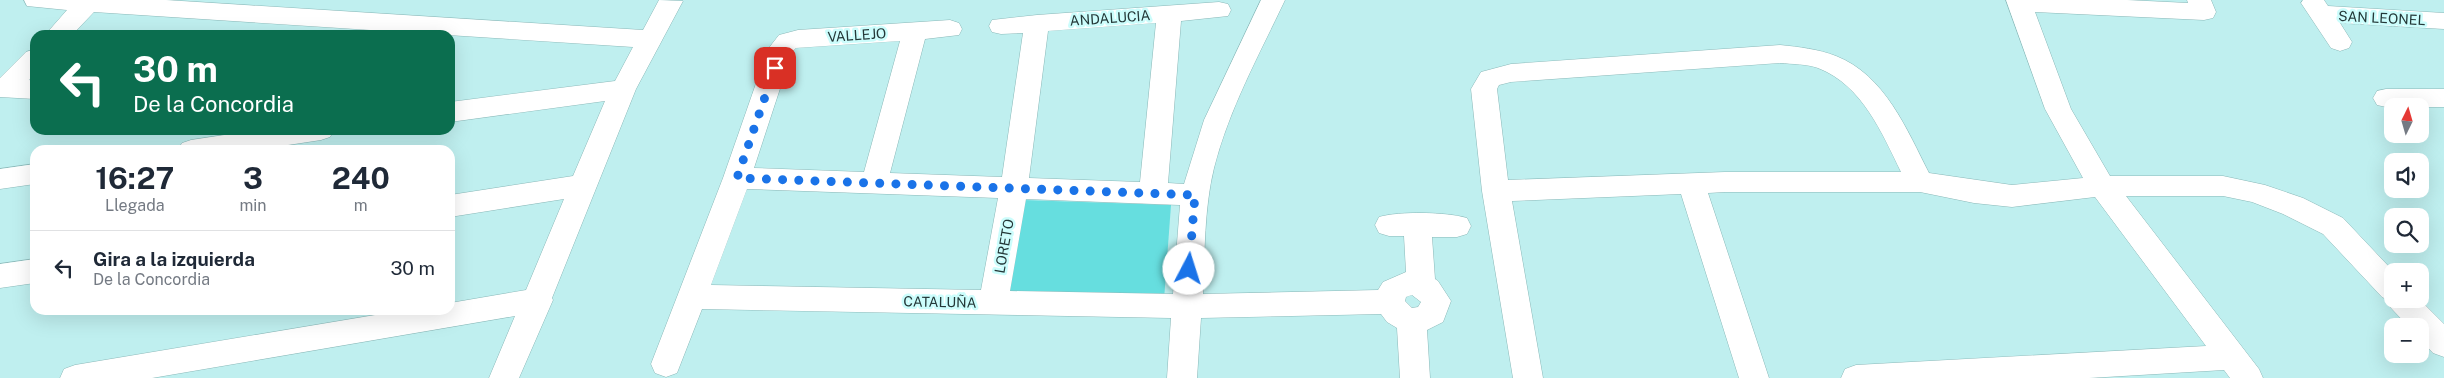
<!DOCTYPE html>
<html lang="es">
<meta charset="utf-8">
<style>
:root{--surface:#fff;--page:#f2f2f3;--text:#1f2937;--muted:#747a83;--line:#e0e1e3}
body{margin:0;font-family:"Public Sans",sans-serif;background:var(--page);color:var(--text);height:100vh;display:flex;flex-direction:column;font-size:19px;white-space:nowrap}
*{box-sizing:border-box;margin:0}
p{font-size:16px;color:var(--muted)}
.icon{flex:none;width:28px;height:28px;fill:none;stroke:currentColor;stroke-width:2;stroke-linecap:round;stroke-linejoin:round}
.map{position:relative;flex:1;overflow:hidden}
.drawer{position:absolute;left:30px;top:145px;width:425px;height:170px;display:flex;flex-direction:column;background:var(--surface);border-radius:15px;box-shadow:0 5px 20px #0002}
.drawer>*{flex:none}
.banner{position:absolute;left:30px;top:30px;width:425px;height:105px;border-radius:15px;box-shadow:0 5px 20px #0002;background:#0b6e4f;color:#fff;overflow:hidden}
.needle{width:32px;rotate:5deg}
.controls{position:absolute;left:2384px;top:98px;display:grid;gap:10px}
.controls a{display:grid;place-items:center;width:45px;height:45px;border-radius:10px;background:var(--surface);box-shadow:0 5px 20px #0002;font-size:25px}
.pin{position:absolute;display:grid;place-items:center;width:42px;height:42px;color:#fff;margin:-21px;border-radius:10px;box-shadow:0 2px 8px #0006}
.me{position:absolute;width:55px;margin:-28px;rotate:5deg;stroke-linejoin:round;filter:drop-shadow(0 0 4px #0008)}
.turn{display:flex;align-items:center;gap:18px;height:105px;padding:0 20px;font-size:22px}
.turn .icon{width:65px;height:65px;stroke-width:2.5}
.turn b{display:block;font-size:35px;line-height:42px}
.eta{display:flex;justify-content:space-evenly;align-items:center;height:85px;text-align:center}
.eta b{font-size:30px;font-weight:700;line-height:35px}
ul{padding:0;list-style:none}
li{display:flex;align-items:center;gap:15px;height:75px;padding:0 20px;border-top:1px solid var(--line)}
li div{flex:1}
li b{display:block;font-size:19px}
li em{font-style:normal}
.map>svg:first-child{display:block}
</style>
<div class="map">
<svg width="2444" height="378" viewBox="0 0 2444 378">
<rect width="100%" height="100%" fill="#bfefef"/>
<path fill="#66dedf" d="M1023,200L1171,205L1164,300L1004,298Z"/>
<g fill="none" stroke-linecap="round" stroke-linejoin="round">
<g stroke="#8ab8b8" stroke-width="1">
<g id="minor">
<path d="M24,0H166L643,30L659,0L683,1L636,89L552,298L553,300L519,378H489L515,316L152,378H60L64,369L75,365L405,310H450V303L526,290L564,199L450,217V195L573,176L605,101L450,122V102L615,81L633,47L94,12L72,35H45L67,10L27,6Z"/>
<path d="M1261,0H1285C1259,55 1229,109 1214,168C1204,209 1205,252 1203,294L1378,290L1383,282L1406,272L1404,236H1389L1379,233L1375,225L1379,217C1399,211 1447,212 1467,218L1471,226L1467,234L1457,237H1432L1435,279L1438,281L1451,301L1443,322L1427,330L1430,378H1400L1397,328L1387,322L1381,314L1201,318L1197,378H1167L1171,318L702,309L677,373L666,377L655,373L651,364L723,178L768,49L779,35L798,30L950,20L959,23L962,29L959,35L925,39L890,173L1002,177L1023,33L1001,34L992,32L989,26L992,20L1037,15L1219,2L1228,4L1231,10L1228,16L1181,21L1168,183L1184,184L1204,120ZM1156,23L1140,182L1029,178L1048,31ZM900,41L864,172L754,168L792,52L796,48ZM747,189L998,198L981,290L711,285ZM1026,199L1180,205L1173,294L1010,291ZM1412,295L1421,302L1418,307L1412,308L1405,301L1406,297Z"/>
<path d="M2006,0H2127L2188,3L2187,0H2211L2216,12L2213,18L2204,20L2035,12L2071,109L2110,176H2223L2265,185L2303,198L2343,218L2393,271L2392,299H2419L2444,324V357L2433,353L2420,339V326H2408L2391,308L2386,299L2382,297L2323,234L2283,214L2252,202L2223,196H2126L2259,369L2263,378H2230L2224,370L2089,378H1841L1845,369L1856,365L2206,346L2095,197L2012,207L1974,203L1920,192H1725L1708,193L1769,378H1739L1681,194L1512,201L1543,378H1513L1482,191L1471,89L1481,72L1511,64L1780,45C1799,47 1818,49 1836,56C1885,75 1907,130 1929,173L2012,185L2083,178L2045,109ZM1780,63C1792,64 1807,64 1818,68C1862,85 1882,133 1901,172H1725L1508,180L1497,89L1499,85L1511,82Z"/>
<path d="M2303,0H2324L2328,6L2444,13V29L2340,23L2352,42L2349,48L2340,51L2331,48L2301,3Z"/>
<path d="M35,49V74L29,80L35,81V99L0,97V78L26,52Z"/>
<path d="M2386,89H2444V107H2386L2377,105L2373,98L2377,91Z"/>
<path d="M257,130H334L330,137L321,140L255,150H178L182,143L191,140Z"/>
<path d="M35,164V184L0,189V169Z"/>
<path d="M35,259V283L0,288V264Z"/>
</g>
</g>
<use href="#minor" fill="#fff" fill-rule="evenodd"/>
</g>
<g fill="none" stroke-linecap="round" stroke-linejoin="round">
<path stroke="#1a73e8" stroke-width="9" stroke-dasharray="0 16.2" d="M775,68L737,178L1195,195L1189,269"/>
</g>
<g text-anchor="middle" dominant-baseline="central" stroke-width="5" stroke-linejoin="round" paint-order="stroke">
<g font-size="14" fill="#243838" stroke="#ccfdfc">
<text transform="translate(1110 18) rotate(-4)">ANDALUCIA</text>
<text transform="translate(2382 18) rotate(3)">SAN LEONEL</text>
<text transform="translate(857 35) rotate(-4)">VALLEJO</text>
<text transform="translate(1004 246) rotate(-80)">LORETO</text>
<text transform="translate(940 302) rotate(1)">CATALUÑA</text>
</g>
</g>
</svg>
<div class="controls">
<a><svg class="needle" viewBox="-14 -14 28 28"><path d="M0-13l5 13h-10z" fill="#e53935"/><path d="M0 13l5-13h-10z" fill="#747a83"/></svg></a>
<a><svg class="icon" aria-label="sound" viewBox="0 0 24 24"><path d="M4 9h4l5-4v14l-5-4H4zM17 9q2 3 0 6"/></svg></a>
<a><svg class="icon" aria-label="search" viewBox="0 0 24 24"><circle cx="10" cy="10" r="6"/><path d="M15 15l6 6"/></svg></a>
<a>+</a>
<a>−</a>
</div>
<div class="pin" style="left:775px;top:68px;background:#d93025"><svg class="icon" aria-label="arrive" viewBox="0 0 24 24"><path d="M6 21V4h12l-3 4 3 4H6"/></svg></div>
<svg class="me" style="left:1189px;top:269px" viewBox="-20 -20 40 40"><circle r="19" fill="#fff"/><path d="M0-13L10 11 0 6-10 11z" fill="#1a73e8"/></svg>
<div class="banner">
<div class="turn"><svg class="icon" aria-label="left" viewBox="0 0 24 24"><path d="M17 20v-9H6M10 6l-5 5 5 5"/></svg><div><b>30 m</b>De la Concordia</div></div>
</div>
<section class="drawer">
<div class="eta">
<div><b>16:27</b><p>Llegada</p></div>
<div><b>3</b><p>min</p></div>
<div><b>240</b><p>m</p></div>
</div>
<ul>
<li><svg class="icon" aria-label="left" viewBox="0 0 24 24"><path d="M17 20v-9H6M10 6l-5 5 5 5"/></svg><div><b>Gira a la izquierda</b><p>De la Concordia</p></div><em>30 m</em></li>
</ul>
</section>
</div>
